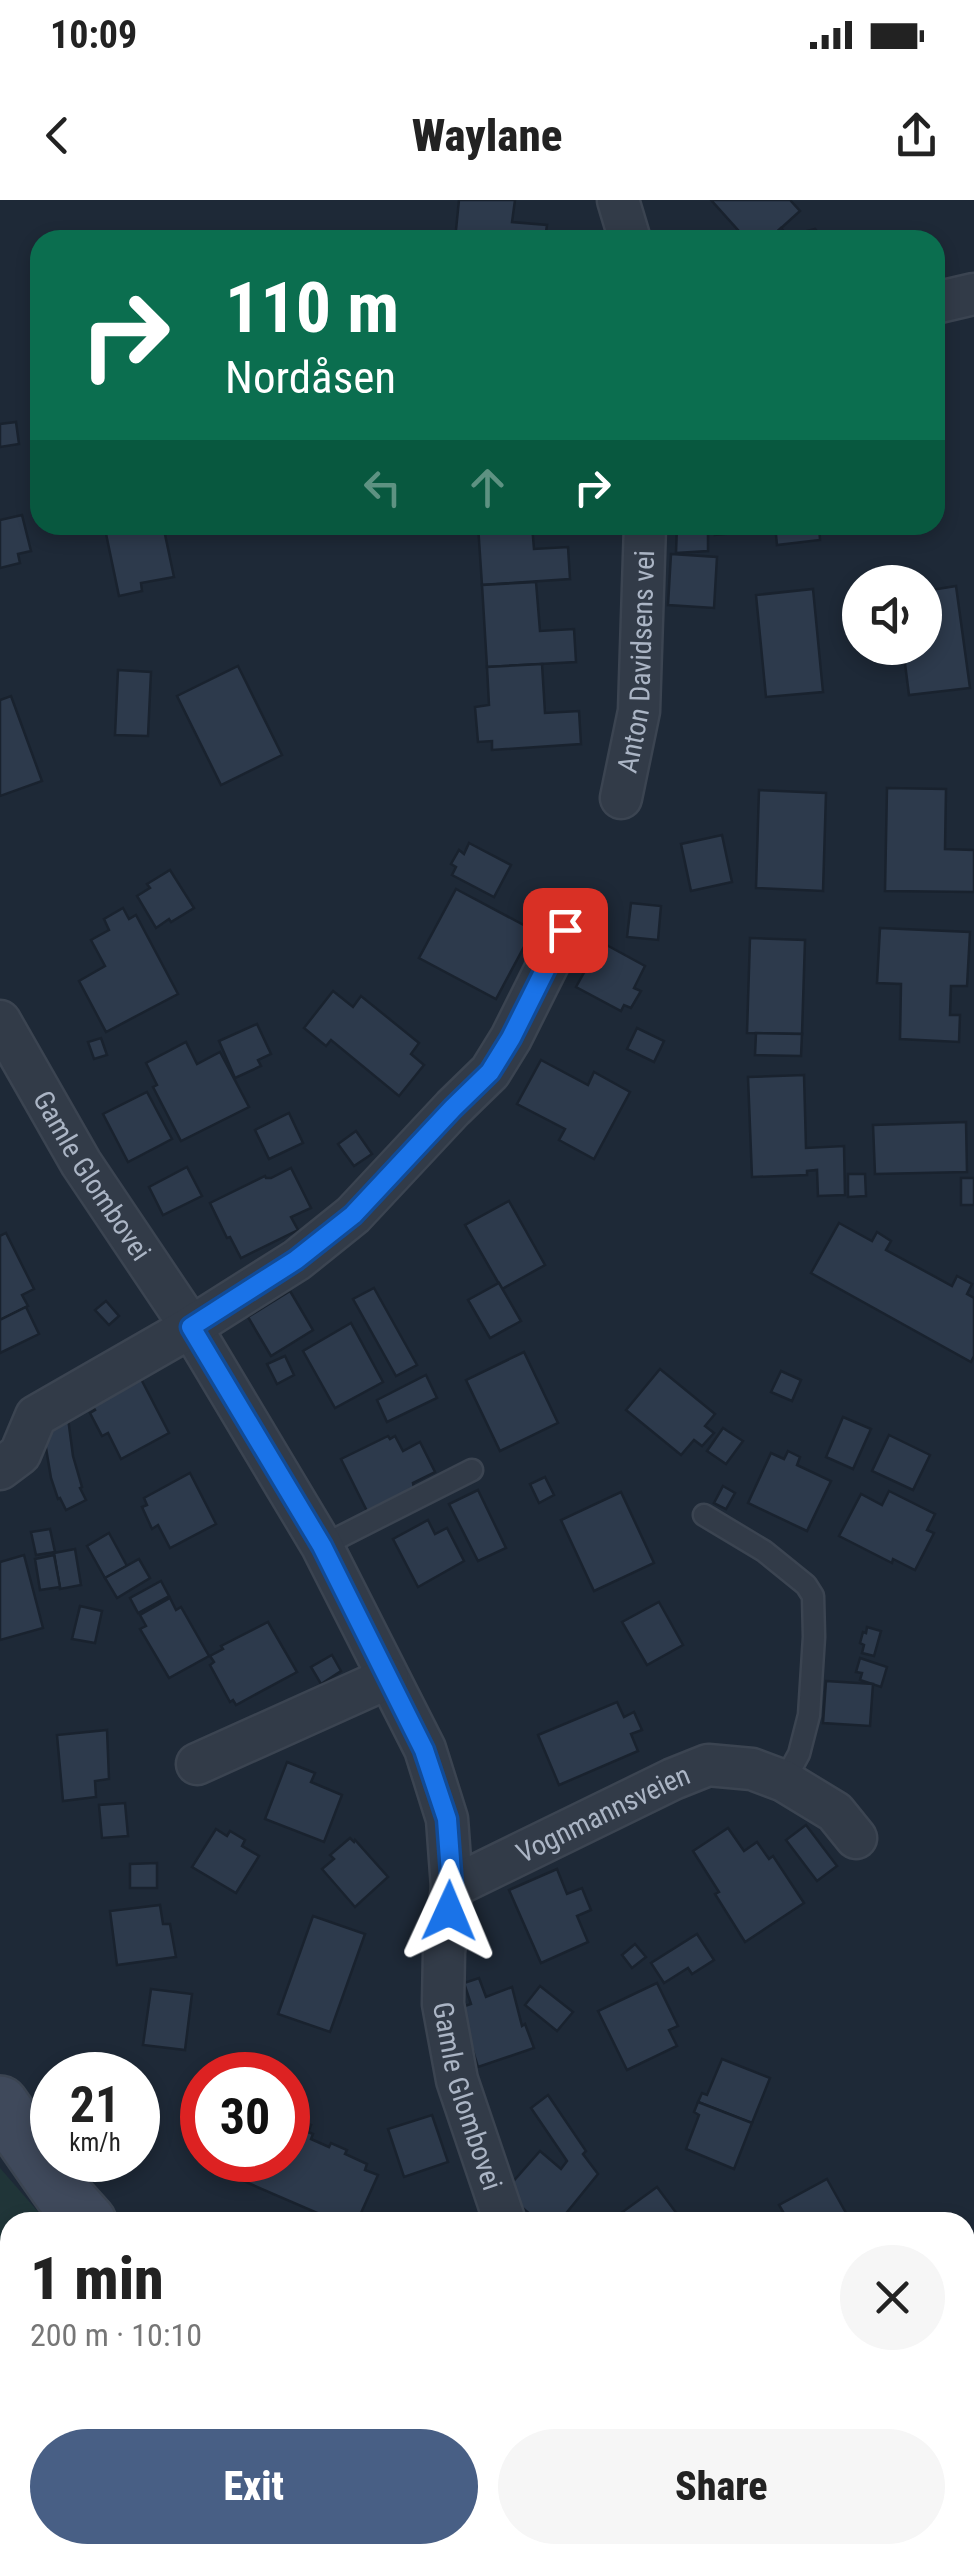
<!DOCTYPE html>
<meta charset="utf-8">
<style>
:root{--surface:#fff;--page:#f6f6f6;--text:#222;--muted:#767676;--accent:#485f85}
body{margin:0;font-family:"Roboto Condensed",sans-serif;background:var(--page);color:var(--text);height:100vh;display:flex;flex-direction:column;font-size:38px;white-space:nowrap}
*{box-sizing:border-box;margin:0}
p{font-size:32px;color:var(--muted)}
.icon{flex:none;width:55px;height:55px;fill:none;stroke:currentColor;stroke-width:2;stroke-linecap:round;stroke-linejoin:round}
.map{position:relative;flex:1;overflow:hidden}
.details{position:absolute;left:0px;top:2012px;width:975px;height:352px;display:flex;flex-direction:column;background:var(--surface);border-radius:30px 30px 0 0;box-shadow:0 5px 15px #0003}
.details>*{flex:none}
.banner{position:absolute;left:30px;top:30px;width:915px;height:305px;border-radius:30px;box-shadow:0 5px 15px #0003;background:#0b6e4f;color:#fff;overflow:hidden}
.tools{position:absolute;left:842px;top:365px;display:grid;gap:20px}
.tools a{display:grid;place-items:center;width:100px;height:100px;border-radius:50%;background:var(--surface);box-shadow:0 5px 15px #0003;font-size:50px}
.speed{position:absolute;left:30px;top:1852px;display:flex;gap:20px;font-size:50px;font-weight:700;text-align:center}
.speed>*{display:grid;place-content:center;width:130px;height:130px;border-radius:50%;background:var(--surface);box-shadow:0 5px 15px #0003;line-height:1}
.speed small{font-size:25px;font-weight:400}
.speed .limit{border:15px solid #d22;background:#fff;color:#111}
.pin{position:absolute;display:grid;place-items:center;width:85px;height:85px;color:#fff;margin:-42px;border-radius:20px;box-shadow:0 5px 15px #0006}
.me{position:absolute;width:110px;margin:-55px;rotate:1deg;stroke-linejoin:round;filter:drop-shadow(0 0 8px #0008)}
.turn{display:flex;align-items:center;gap:35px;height:210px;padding:0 30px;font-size:45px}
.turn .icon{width:130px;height:130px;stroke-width:2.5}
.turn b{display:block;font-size:70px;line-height:85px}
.lanes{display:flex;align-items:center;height:95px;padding:0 30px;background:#0003;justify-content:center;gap:50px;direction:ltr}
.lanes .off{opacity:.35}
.round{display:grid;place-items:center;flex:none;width:105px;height:105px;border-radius:52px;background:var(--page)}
.summary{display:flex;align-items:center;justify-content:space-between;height:170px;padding:0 30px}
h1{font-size:60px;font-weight:800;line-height:75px}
.action{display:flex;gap:20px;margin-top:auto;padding:20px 30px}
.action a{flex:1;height:115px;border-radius:60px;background:var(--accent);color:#fff;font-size:40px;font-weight:800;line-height:115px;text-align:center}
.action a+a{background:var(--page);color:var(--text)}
.status{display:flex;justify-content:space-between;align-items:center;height:70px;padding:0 50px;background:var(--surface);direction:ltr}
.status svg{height:28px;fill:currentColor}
header{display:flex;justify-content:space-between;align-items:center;height:130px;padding:0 30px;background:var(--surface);font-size:45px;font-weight:800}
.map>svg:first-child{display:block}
</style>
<div class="status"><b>10:09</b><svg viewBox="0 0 49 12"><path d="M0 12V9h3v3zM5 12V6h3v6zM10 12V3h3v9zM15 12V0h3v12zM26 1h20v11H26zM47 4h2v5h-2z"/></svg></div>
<header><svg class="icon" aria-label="back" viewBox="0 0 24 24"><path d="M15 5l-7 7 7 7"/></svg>Waylane<svg class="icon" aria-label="share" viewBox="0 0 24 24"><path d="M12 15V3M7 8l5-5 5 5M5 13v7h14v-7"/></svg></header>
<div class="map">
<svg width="974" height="2364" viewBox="0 0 974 2364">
<rect width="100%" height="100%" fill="#1e2937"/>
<path fill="#203538" d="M0,1968L47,2022H10V2355H283L274,2364H0Z"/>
<g fill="#2d3a4c" stroke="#19222e" stroke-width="2.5">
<path d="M459,0H515L512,22L547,25L545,40H455Z"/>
<path d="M711,0H790L800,11L768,40H747Z"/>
<path d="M781,28L788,36L815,29L824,40H768Z"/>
<path d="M16,222L19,244L0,247V224Z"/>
<path d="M22,315L31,351L18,354L20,363L0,368V320Z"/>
<path d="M124,325H163L174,377L141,383L142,391L119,396L105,329Z"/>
<path d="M478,325H532L534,349L568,347L570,379L482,385Z"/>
<path d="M677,325H708V351L676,353Z"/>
<path d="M714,325H774L775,329L715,335Z"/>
<path d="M775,325H819L820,340L777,345Z"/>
<path d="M671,354L717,357L714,408L668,405Z"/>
<path d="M536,382L540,431L574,429L576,462L487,467L482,385Z"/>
<path d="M956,386L970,488L909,495L903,448H925V391Z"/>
<path d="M813,389L823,492L766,497L756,395Z"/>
<path d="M542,464L545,513L579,511L581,544L492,550V541L478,542L475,507L489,505L487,467Z"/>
<path d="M238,466L282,555L221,585L177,496Z"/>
<path d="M118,470L151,472L148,536L115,535Z"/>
<path d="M11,496L42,581L0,596V500Z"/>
<path d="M887,588L946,589L945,649L974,650V692L885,691Z"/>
<path d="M759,590L826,593L823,691L756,688Z"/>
<path d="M722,635L732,682L691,691L681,644Z"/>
<path d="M469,643L511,665L494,697L452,675L456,667L451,664L459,650L464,654Z"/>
<path d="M170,670L194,708L171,722L169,719L156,728L137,696L150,688L147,684Z"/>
<path d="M456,689L533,730L496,799L419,758Z"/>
<path d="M631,703L661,706L658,740L627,737Z"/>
<path d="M123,708L129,719L136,715L178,794L106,832L79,781L105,766L91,740L109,730L104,719Z"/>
<path d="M880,728L970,732L967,786H951L950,815H960L959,842L900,839L901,784L877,783Z"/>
<path d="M750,738L805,740L802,834L747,833Z"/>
<path d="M601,742L645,766L634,788L641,791L631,808L624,805L621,811L576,787Z"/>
<path d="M333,791L353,807L361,796L419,843L411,854L424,865L399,896L331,840L326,846L304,828Z"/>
<path d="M257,824L271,854L258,860L261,866L235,878L219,841Z"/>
<path d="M637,828L664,841L654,862L627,849Z"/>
<path d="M756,833L802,834L801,856L755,855Z"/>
<path d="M101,838L107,855L94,859L88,842Z"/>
<path d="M186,842L197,864L220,852L249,907L181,941L153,887L157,885L146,863Z"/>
<path d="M541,860L588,885L594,872L630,892L594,959L559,940L565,929L517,904Z"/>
<path d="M804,875L806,948L844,946L845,995L818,996L817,970L807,971V975L752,977L748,877Z"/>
<path d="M147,892L172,939L128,962L103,914Z"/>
<path d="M289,913L303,943L269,959L255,930Z"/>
<path d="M966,922L967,972L875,974L873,925Z"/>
<path d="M356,931L372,954L354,966L338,944Z"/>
<path d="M187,967L202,996L163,1015L149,987Z"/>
<path d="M291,968L311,1008L291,1017L298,1030L241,1058L230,1037L227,1038L210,1003L265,976L266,978H271Z"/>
<path d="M848,974H865L866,996L848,997Z"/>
<rect x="961" y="978" width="13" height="27"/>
<path d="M509,1001L545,1065L502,1089L465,1025Z"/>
<path d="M839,1023L872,1041L877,1032L891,1041L886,1050L952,1086L957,1076L972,1084L967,1094L974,1098V1156L971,1162L811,1073Z"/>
<path d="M6,1033L34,1089L22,1095L28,1106L0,1120V1036Z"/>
<path d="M499,1083L521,1121L490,1138L468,1100Z"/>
<path d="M374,1088L417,1165L396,1176L353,1099Z"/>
<path d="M290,1091L313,1130L271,1156L248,1117Z"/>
<path d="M106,1101L119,1116L109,1125L95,1110Z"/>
<path d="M26,1107L39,1134L0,1153V1120Z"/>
<path d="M351,1123L383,1182L335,1208L303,1151Z"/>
<path d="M524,1152L558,1223L500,1251L466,1180Z"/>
<path d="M285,1156L294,1175L277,1184L267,1164Z"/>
<path d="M660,1169L715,1214L705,1226L714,1233L702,1246L694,1240L681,1255L626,1210Z"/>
<path d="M781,1171L801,1180L792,1201L771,1192Z"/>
<path d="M426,1175L437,1198L387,1222L377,1200Z"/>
<path d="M141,1179L169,1233L121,1259L108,1233L102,1236L90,1213L95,1210L92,1205Z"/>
<path d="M843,1217L871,1229L853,1269L826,1257Z"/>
<path d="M68,1218L73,1256L82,1287L80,1288L86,1300L66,1310L60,1298L58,1299L51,1278L43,1230Z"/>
<path d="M723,1228L743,1241L726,1264L707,1251Z"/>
<path d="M889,1235L930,1255L913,1290L872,1271Z"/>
<path d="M388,1236L390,1239L395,1236L403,1251L420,1242L435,1272L413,1283L414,1288L367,1311L341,1259Z"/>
<path d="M788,1251L800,1257L797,1265L831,1281L807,1331L748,1303L771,1253L784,1259Z"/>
<path d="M190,1273L216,1324L170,1348L158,1325L152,1329L142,1307L147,1305L144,1298Z"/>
<path d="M545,1277L554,1295L539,1303L530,1284Z"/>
<path d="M723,1286L735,1293L726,1309L714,1303Z"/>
<path d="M478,1290L506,1348L478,1361L449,1304Z"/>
<path d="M889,1291L935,1314L927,1330L934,1333L915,1370L893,1359L892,1363L839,1336L861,1294L882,1305Z"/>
<path d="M621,1292L654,1363L594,1391L561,1320Z"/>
<path d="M428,1320L435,1334L447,1328L464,1361L418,1387L393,1339Z"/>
<path d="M50,1329L55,1352L36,1355L31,1332Z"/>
<path d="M109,1333L127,1366L105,1378L87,1346Z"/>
<path d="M75,1349L81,1385L60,1389L54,1353Z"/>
<path d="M24,1355L43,1428L0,1440V1362Z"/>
<path d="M54,1355L60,1387L40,1390L35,1359Z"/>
<path d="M139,1359L150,1378L117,1398L105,1378Z"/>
<path d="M161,1381L169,1396L138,1413L130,1398Z"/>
<path d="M170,1398L176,1410L181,1407L209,1456L169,1478L140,1429L146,1426L140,1415Z"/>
<path d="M659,1402L683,1445L647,1465L622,1422Z"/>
<path d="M80,1406L102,1411L95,1443L72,1439Z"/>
<path d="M268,1422L297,1472L236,1505L233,1500L230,1502L210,1465L214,1462L210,1456L223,1449L221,1446Z"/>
<path d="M867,1427L881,1431L874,1456L862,1453L864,1445L860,1443L863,1432L866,1433Z"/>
<path d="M332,1455L341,1471L321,1484L311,1467Z"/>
<path d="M860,1458L887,1467L881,1487L860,1480L862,1473L856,1472Z"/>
<path d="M826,1481L873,1484L870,1526L823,1523Z"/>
<path d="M617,1502L624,1517L634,1512L642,1530L631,1534L638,1551L559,1585L538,1535Z"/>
<path d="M107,1530L109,1579L95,1581L96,1597L63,1601L57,1535Z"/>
<path d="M287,1562L315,1573L311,1582L342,1595L324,1642L265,1619Z"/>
<path d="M125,1603L128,1636L102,1638L99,1605Z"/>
<path d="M806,1625L837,1666L817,1681L786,1640Z"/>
<path d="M728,1628L744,1651L757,1642L769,1659L773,1656L804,1703L745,1742L715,1694L719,1692L693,1651Z"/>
<path d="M216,1629L227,1636L230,1631L245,1640L242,1646L259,1656L236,1693L192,1667Z"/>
<path d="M350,1638L354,1642L355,1640L388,1677L355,1707L322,1669L334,1659L330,1655Z"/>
<path d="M157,1663V1688H130V1664Z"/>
<path d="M557,1669L567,1694L582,1688L591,1710L577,1716L588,1742L541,1763L509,1690Z"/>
<path d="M160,1705L163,1724H170L176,1757L117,1765L110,1711Z"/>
<path d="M313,1716L365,1734L330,1832L278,1814Z"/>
<path d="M697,1734L714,1760L692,1774L688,1768L664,1783L651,1763Z"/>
<path d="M635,1744L646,1757L632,1768L622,1755Z"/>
<path d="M479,1778L486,1797L512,1787L522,1826L525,1824L534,1848L478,1867L466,1828L456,1809L471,1804L464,1783Z"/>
<path d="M657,1783L678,1826L669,1830L677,1846L627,1870L598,1811Z"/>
<path d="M540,1786L573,1812L557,1831L525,1805Z"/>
<path d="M151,1789L192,1794L185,1850L143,1845Z"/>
<path d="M722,1859L770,1878L752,1923L698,1902L702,1893L707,1895Z"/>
<path d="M548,1895L586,1951L583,1954L598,1974L559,2022H539L504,1992L540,1951L561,1969L567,1961L531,1908Z"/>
<path d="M698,1902L752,1923L734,1969L686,1949L699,1915L694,1912Z"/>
<path d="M432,1915L448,1962L404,1977L388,1929Z"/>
<path d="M297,1920L311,1925L308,1932L313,1934L311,1939L329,1947L331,1943L347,1950L345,1954L367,1964L365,1970L378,1975L357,2022L344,2018L342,2022H338L239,1979L248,1960H288V1923L294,1926Z"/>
<path d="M827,1979L851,2022H789L779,2005Z"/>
<path d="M657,1987L683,2022H622L617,2016Z"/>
<path d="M965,2214L974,2267V2278L965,2280Z"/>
</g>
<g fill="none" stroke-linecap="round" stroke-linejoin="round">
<g stroke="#3b4451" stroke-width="25">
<g id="lane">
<path d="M704,1315L764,1351L806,1385L813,1396L814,1437L809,1515L799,1554L784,1581"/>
<path d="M322,1346L472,1270"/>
<path d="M476,2355L478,2364"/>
<path d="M437,2364L441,2355"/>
</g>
</g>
<g stroke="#3b4451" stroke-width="45">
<g id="street">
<path d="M618,0L630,40"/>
<path d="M935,103L974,94"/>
<path id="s1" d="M621,598L639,511L645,325"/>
<path id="s2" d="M0,821L81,963L191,1127L322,1346L425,1549L447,1619L452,1687L444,1752L443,1804L457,1880L505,2022"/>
<path d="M0,1269L20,1254L36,1216L191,1127L297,1060L353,1015L453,908L490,872L511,838L565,730"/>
<path d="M197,1564L388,1478"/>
<path id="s3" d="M452,1687L673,1579L708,1565L752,1569L784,1581L835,1612L856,1638"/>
</g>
</g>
<g stroke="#3b4451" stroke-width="60">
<g id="secondary">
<path d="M0,1904L62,1993L88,2022"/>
<path d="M555,2355L577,2364"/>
</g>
</g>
<use href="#lane" stroke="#323b48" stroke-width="20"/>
<use href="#street" stroke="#323b48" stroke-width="40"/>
<use href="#secondary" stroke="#3f495b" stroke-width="55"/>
</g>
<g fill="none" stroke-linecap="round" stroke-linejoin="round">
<g stroke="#114b97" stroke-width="25">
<path id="route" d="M449,1711L452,1687L447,1619L424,1550L322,1346L191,1127L296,1060L353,1015L453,908L490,872L511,838L565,730"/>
</g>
<use href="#route" stroke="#1a73e8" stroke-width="18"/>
</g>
<g text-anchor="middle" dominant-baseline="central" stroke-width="10" stroke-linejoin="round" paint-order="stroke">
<g font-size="28" fill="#abb5c5" stroke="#17202c">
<text stroke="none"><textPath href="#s1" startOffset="138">Anton Davidsens vei</textPath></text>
<text stroke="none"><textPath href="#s2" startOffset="180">Gamle Glombovei</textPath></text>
<text stroke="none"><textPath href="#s3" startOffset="168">Vognmannsveien</textPath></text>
<text stroke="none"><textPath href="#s2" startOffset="1198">Gamle Glombovei</textPath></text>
</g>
</g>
</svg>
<div class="tools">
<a><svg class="icon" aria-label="sound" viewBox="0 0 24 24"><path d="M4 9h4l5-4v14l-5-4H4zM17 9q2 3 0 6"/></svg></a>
</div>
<div class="speed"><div>21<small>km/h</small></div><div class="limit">30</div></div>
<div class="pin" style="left:565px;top:730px;background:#d93025"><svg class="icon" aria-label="arrive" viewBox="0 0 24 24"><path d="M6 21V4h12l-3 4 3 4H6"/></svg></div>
<svg class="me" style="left:449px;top:1711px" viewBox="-20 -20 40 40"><path d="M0-17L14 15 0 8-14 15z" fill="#1a73e8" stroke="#fff" stroke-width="4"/></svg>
<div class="banner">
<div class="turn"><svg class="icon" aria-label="right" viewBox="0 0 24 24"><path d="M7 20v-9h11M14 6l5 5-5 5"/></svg><div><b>110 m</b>Nordåsen</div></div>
<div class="lanes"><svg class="icon off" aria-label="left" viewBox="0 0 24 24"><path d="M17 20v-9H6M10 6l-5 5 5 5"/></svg><svg class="icon off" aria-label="ahead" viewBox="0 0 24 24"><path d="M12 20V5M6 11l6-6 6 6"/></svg><svg class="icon" aria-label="right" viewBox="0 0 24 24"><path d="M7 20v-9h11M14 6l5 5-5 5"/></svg></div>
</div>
<section class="details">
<div class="summary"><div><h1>1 min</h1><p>200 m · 10:10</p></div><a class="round"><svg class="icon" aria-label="close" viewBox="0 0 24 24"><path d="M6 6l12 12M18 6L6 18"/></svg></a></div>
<div class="action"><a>Exit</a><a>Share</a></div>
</section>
</div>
